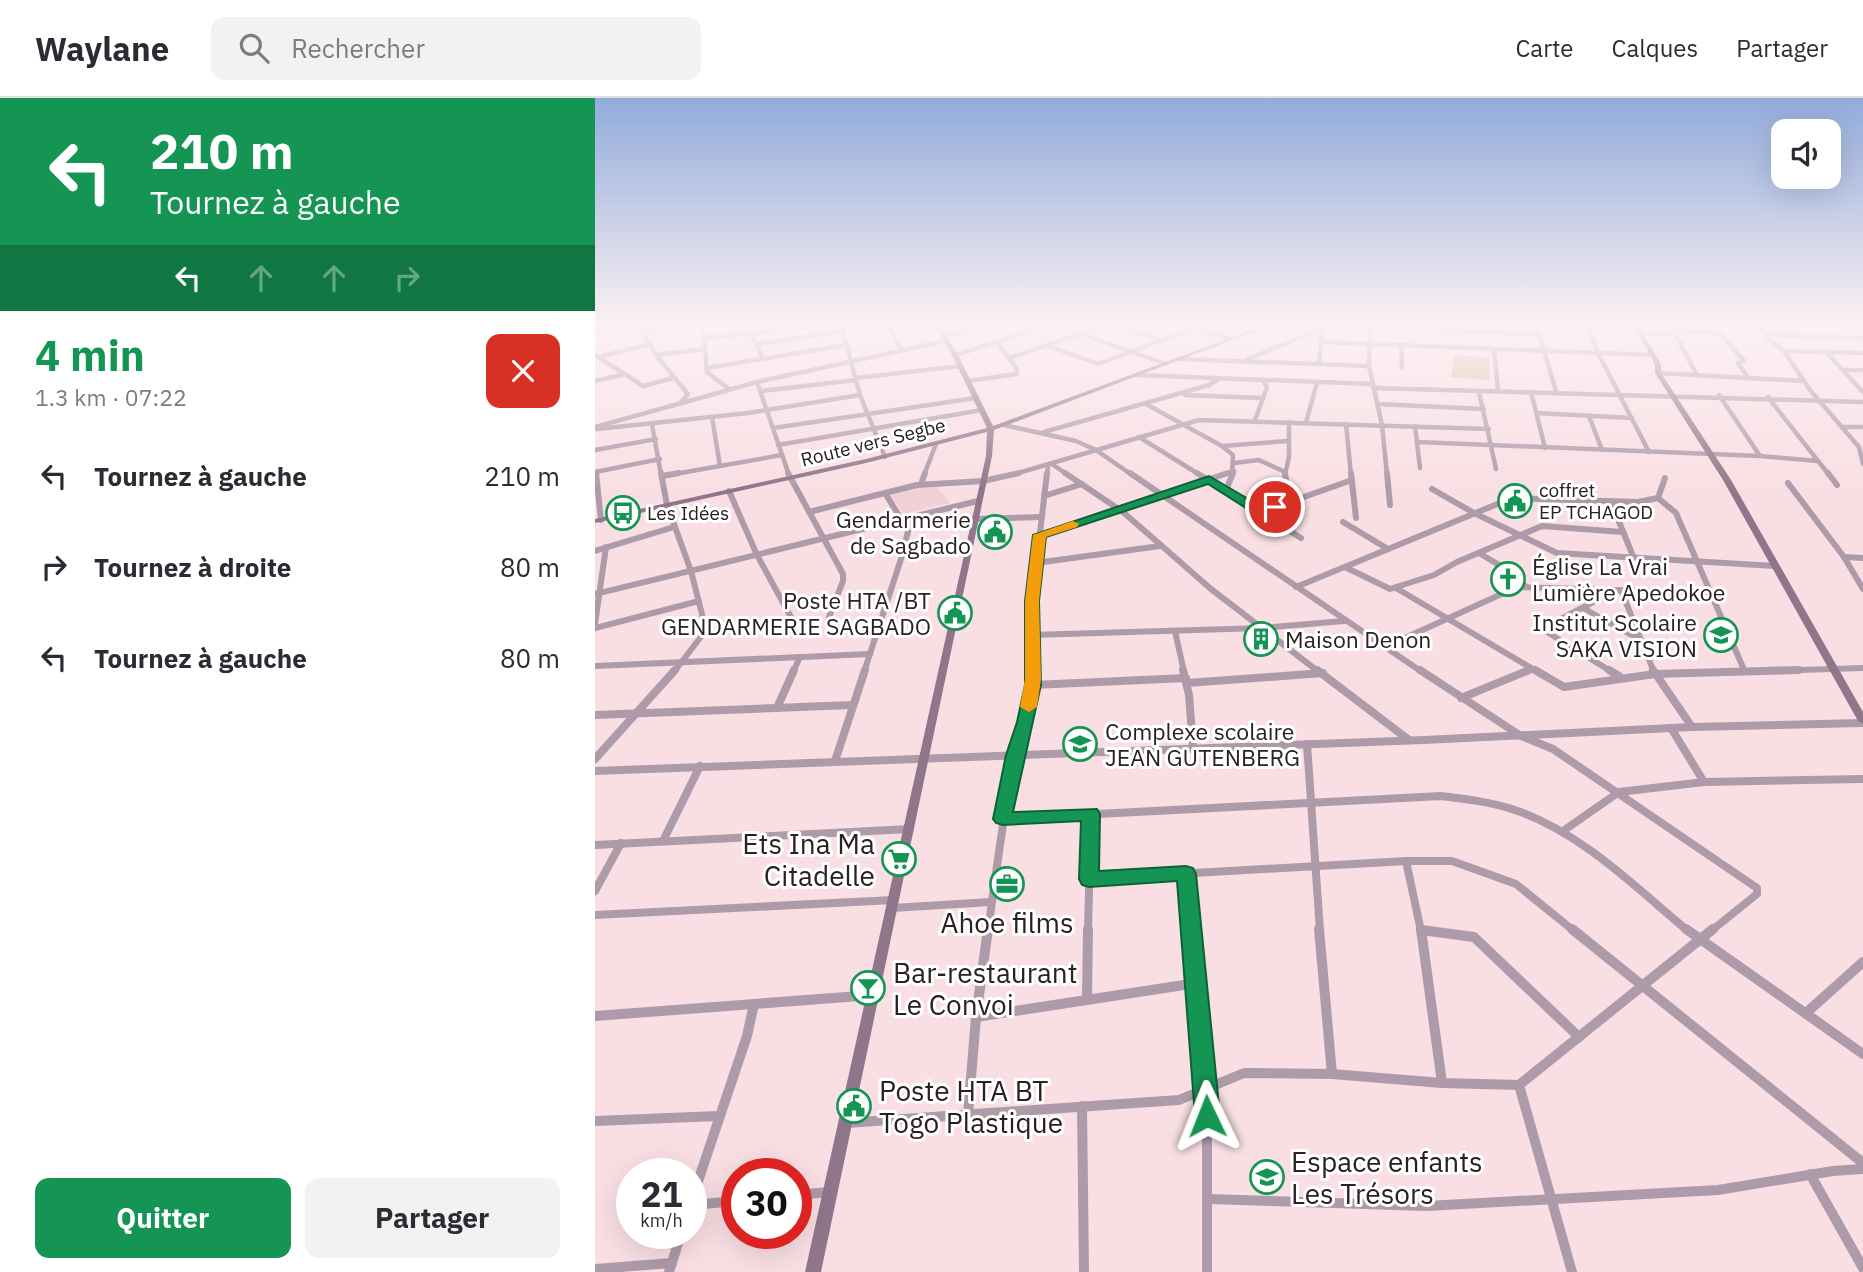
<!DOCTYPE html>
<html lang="fr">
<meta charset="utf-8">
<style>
:root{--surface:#fff;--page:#f2f2f3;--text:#2b2b33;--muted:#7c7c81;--line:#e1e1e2;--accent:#149553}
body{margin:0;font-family:"IBM Plex Sans",sans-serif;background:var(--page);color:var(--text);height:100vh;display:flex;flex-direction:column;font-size:26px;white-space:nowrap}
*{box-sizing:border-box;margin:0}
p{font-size:23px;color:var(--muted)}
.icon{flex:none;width:38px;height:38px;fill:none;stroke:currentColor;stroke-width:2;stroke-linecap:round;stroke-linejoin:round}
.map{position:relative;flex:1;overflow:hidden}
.side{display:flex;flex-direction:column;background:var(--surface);width:595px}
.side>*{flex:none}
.guide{background:#149553;color:#fff;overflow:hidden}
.fabs{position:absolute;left:1176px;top:21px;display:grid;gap:14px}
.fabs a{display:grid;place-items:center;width:70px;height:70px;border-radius:14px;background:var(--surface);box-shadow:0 7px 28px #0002;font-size:35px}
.speed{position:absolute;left:21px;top:1060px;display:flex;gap:14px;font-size:35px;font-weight:700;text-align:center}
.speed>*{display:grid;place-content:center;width:91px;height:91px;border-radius:50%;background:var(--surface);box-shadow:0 7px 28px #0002;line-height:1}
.speed small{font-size:18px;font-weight:400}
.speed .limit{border:10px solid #d22;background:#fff;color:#111}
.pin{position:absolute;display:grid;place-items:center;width:60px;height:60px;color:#fff;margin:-30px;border:4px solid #fff;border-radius:50%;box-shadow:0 2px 7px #0007}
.me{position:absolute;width:77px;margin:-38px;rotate:358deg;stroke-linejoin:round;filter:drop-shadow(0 0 5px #0008)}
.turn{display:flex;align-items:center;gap:24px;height:147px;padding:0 35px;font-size:32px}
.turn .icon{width:91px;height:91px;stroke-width:2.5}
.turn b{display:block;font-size:49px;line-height:60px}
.lanes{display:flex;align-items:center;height:66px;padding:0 35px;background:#0003;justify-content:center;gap:35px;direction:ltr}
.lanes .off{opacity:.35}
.round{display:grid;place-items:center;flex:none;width:74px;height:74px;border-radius:14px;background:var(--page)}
.head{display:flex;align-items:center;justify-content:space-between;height:119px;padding:0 35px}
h1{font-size:42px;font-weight:700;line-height:52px;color:var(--accent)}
.primary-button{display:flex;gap:14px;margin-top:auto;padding:14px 35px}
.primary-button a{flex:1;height:80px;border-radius:14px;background:var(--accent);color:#fff;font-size:28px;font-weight:700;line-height:80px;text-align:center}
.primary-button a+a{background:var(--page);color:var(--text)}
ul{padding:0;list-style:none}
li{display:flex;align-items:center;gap:21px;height:91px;padding:0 35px}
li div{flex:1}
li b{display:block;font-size:26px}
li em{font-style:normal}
header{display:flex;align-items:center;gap:42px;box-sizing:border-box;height:98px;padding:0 35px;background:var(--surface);border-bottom:2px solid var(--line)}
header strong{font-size:33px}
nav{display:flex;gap:38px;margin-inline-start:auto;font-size:24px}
.search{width:490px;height:63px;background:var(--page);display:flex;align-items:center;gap:18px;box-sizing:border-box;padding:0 24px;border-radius:14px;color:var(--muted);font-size:26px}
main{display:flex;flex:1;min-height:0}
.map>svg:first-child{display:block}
</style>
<header>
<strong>Waylane</strong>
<div class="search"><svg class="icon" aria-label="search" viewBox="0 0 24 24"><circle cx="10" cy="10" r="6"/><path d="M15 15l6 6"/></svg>Rechercher</div>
<nav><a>Carte</a><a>Calques</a><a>Partager</a></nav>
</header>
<main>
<section class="side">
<div class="guide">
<div class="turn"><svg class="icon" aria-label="left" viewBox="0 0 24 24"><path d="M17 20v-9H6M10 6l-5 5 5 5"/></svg><div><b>210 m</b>Tournez à gauche</div></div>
<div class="lanes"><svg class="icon" aria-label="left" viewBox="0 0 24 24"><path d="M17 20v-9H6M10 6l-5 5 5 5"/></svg><svg class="icon off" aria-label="ahead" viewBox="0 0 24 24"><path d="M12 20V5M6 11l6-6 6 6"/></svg><svg class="icon off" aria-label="ahead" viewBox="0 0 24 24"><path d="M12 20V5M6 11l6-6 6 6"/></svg><svg class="icon off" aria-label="right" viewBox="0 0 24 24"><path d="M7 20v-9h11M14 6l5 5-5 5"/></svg></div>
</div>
<div class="head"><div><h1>4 min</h1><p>1.3 km · 07:22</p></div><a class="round" style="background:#d93025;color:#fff"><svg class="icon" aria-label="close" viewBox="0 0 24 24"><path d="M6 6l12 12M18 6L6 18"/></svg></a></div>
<ul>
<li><svg class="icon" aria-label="left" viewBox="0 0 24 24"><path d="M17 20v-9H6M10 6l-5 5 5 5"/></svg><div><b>Tournez à gauche</b></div><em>210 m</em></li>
<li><svg class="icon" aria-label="right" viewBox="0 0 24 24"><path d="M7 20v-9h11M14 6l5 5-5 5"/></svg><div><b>Tournez à droite</b></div><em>80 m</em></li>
<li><svg class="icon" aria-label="left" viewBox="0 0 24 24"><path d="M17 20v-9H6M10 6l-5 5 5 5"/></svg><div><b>Tournez à gauche</b></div><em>80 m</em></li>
</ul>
<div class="primary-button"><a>Quitter</a><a>Partager</a></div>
</section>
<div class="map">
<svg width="1268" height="1174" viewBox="0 0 1268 1174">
<rect width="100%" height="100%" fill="#f9dfe4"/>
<path fill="#f2d0d7" d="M340,387L355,405L309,416L295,397Z"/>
<path fill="#d8bba1" d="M859,257L895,260L894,282L856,279Z"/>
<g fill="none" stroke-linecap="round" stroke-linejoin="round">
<g stroke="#ad9ba9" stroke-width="4.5">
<path d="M44,227L61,257L93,296L86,304"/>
<path d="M108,227L112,274L134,291"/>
<path d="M152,227L168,261"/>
<path d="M246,227L265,297L290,359"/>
<path d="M294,227L306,252"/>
<path d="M521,227L567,242"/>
<path d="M587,227L635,241"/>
<path d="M656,227L666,230"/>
<path d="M775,227L774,268L787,327L792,377"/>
<path d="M941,227L961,293"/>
<path d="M993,227L1003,255L1054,354"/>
<path d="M1075,227L1102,277"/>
<path d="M1165,227L1175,242L1189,253L1215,292L1264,349L1268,366"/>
<path d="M821,231L944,236"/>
<path d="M0,232L21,227"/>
<path d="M1078,232L1125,235L1149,263L1143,265L1152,278"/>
<path d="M49,234L82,227"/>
<path d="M1045,234L1079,236"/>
<path d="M347,236L363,235L390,227"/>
<path d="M486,236L571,266"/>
<path d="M1173,237L1268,240"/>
<path d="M111,240L228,227"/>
<path d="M725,244L1057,257"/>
<path d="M162,246L248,233"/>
<path d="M451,247L503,266L599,230"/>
<path d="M806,247L807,270"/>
<path d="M899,251L903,293"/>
<path d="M1189,253L1268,255"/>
<path d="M1231,254L1268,294"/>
<path d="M0,257L48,288L78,280"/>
<path d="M61,257L110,251"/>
<path d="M361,257L453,227"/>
<path d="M4,259L55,246"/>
<path d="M414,260L512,227"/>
<path d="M584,261L774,268"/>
<path d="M653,261L728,230"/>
<path d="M724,266L728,228"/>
<path d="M111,270L252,247"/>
<path d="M1248,272H1268"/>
<path d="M1063,275L1209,283"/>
<path d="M542,277L777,286"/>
<path d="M261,280L366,268"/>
<path d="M0,283L30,276"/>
<path d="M373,283L421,276L422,271L402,244"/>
<path d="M162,284L194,377"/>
<path d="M778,290L1268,304"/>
<path d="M166,293L261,282"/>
<path d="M884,294L901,371"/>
<path d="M936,294L950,350"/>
<path d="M590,297L667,300"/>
<path d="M1124,297L1165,358"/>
<path d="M1173,299L1234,377"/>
<path d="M551,306L627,348L638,357L637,377"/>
<path d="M782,306L889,311"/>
<path d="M941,315L1037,320"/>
<path d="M994,318L1007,352"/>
<path d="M117,319L125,368"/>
<path d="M660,322L672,289L668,282"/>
<path d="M711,324L722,285"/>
<path d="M57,326L66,377"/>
<path d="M751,326L756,377"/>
<path d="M409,327L481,343L501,352L537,377"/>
<path d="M820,328L825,370"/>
<path d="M0,329L162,284L351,243"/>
<path d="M1248,329H1268"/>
<path d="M178,330L381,300"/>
<path d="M2,331L153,315L265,297"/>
<path d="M449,334L614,287L625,280"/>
<path d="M544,339L605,377"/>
<path d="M823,344L1165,358L1223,363"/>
<path d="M183,347L387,312"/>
<path d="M627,348L693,343"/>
<path d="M0,352L61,341"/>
<path d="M639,365L664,362L690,374"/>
<path d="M457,366L473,377"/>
<path d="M0,374L65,361"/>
<path d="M1,374V377"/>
<path d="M74,377L187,357"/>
<path d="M329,377L341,346"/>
<path d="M416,377L604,322L894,331"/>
<path d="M452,377L453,367"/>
<path d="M627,377L639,373"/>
<path d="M690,377L694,359V324"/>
</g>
<g stroke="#ad9ba9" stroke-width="6">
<path d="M1,375L6,422"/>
<path d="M66,375L72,407L96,473L111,532L79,574"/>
<path d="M193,375L248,476V483L234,519"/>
<path d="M470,375L528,414L616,491L724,574"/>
<path d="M535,375L827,574"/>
<path d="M602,375L706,440"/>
<path d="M690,375L694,404"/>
<path d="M756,375L761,420"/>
<path d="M792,375L795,407"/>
<path d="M1233,375L1242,387"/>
<path d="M67,378L84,375"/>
<path d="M1070,380L1063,400L1081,415L1150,574"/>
<path d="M1193,385L1249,459L1268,491"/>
<path d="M326,386L330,375"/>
<path d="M837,391L879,415L962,455L1180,468"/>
<path d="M631,392L638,375"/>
<path d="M134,393L162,457L197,521"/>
<path d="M290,395L306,421"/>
<path d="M449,398L487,386"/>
<path d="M1016,404L1038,458"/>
<path d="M214,414L322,387L388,383L424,375"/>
<path d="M666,414L757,382"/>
<path d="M379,421L447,419"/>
<path d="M748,424L793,451"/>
<path d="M444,437L633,375"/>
<path d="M0,453L79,429"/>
<path d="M884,455L919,476L930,488"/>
<path d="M1249,459L1268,460"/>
<path d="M441,465L565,448"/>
<path d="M750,469L795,491L839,477L862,464L947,428L1027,434"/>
<path d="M701,489L917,400L1043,404L1063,400"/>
<path d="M801,490L943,574"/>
<path d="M1016,491L1002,502L947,531L1017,574"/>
<path d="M1026,492L1059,574"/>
<path d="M0,496L383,403"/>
<path d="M988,510L1049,544"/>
<path d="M0,526L11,449"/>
<path d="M0,530L104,503"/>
<path d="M580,533L589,574"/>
<path d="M437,537L666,530L749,523"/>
<path d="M790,549L922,489L1114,495"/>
<path d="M0,568L275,556"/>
<path d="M198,574L205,559"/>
<path d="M269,574L306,461L317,418"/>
<path d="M438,574L437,503L452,375"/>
<path d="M930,574L936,571"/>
<path d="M1143,574L1268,570"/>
</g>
<g stroke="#ad9ba9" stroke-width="8">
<path d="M588,572L594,597L598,650"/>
<path d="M722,572L814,642"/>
<path d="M825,572L926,638L958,651L1162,790V796L1116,833"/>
<path d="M940,572L969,589L1060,576L1204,572"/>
<path d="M1014,572L1024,578"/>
<path d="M1058,572L1097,629"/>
<path d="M592,585L728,575"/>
<path d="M438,587L591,580"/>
<path d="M866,600L934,572"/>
<path d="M182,610L199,572"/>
<path d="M0,617L257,607"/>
<path d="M1076,630L1109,684"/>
<path d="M712,646L725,833"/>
<path d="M0,661L80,572"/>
<path d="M240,663L270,572"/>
<path d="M0,673L829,642L1097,629L1268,625"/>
<path d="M408,721L846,698C871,701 896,704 920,712C987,735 1040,789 1093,833"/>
<path d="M968,733L1024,694L1109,684L1268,681"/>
<path d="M68,743L105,668"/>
<path d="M0,747L315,731"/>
<path d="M811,763L826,833"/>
<path d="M591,776L597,833"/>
<path d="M494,781L811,763H857L921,786L979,833"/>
<path d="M0,793L26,745"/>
<path d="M297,810L396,804"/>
<path d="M0,817L299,802"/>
<path d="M826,832L837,833"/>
<path d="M393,833C401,776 408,718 419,662C425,631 438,604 438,572"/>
<path d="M493,833L496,716"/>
</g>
<g stroke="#ad9ba9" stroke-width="10">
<path d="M596,831L612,991V1174"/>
<path d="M724,831L737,976"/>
<path d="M826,831L847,985"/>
<path d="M977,831L1268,1065"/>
<path d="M1091,831L1268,956"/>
<path d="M826,832L879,839L984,939"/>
<path d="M492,900L493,831"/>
<path d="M1211,915L1268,864"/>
<path d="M0,918L278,897"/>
<path d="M381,919L602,885"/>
<path d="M487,1008L489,1174"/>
<path d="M373,1016L381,919L393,831"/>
<path d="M0,1023L123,1018"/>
<path d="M251,1025L584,1002L649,975L737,976L847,985L924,987"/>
<path d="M1215,1076L1268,1170"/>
<path d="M201,1097L234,1094"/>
<path d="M614,1101L832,1108L1123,1092L1238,1073L1268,1071"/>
<path d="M96,1104L152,938L159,906"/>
<path d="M96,1107L142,1103"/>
<path d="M0,1171L77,1165"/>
<path d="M74,1174L86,1136"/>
<path d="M977,1174L924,987L1118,831"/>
</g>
<g fill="#90768a" fill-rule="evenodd">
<path d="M340,227H344L362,255L398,328L670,227H677L399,332L397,358L226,1174H210L391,358L392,334L271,365L0,425V421L271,361L392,330L356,255Z"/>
<path d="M1038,227H1043L1066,266V275L1136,382L1268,614V626L1263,623L1128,382L1060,275V266Z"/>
</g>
</g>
<linearGradient id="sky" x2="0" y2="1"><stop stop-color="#91abdb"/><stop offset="0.58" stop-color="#fcf1f3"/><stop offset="1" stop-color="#fcf1f3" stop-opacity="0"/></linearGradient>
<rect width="1268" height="391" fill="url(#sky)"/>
<path fill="#149553" stroke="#0d6136" stroke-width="2" d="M614,378L667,409L680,405L686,409L671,417H662L613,386L451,439L444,503L446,587L418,714L502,711L505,716L504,773L591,768L598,770L601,776L625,1018L621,1026L612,1029L604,1026L600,1018L582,783L494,789L487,787L484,781L486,723L408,727L401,725L398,721L411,657L422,624L430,587V503L438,437Z"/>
<path fill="#f59e0b" d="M478,423L484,426L482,429L451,439L444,503L446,581L442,609L434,614L425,609L430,581V503L438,437Z"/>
<defs>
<g id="civic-ring" transform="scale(1.75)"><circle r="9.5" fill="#fff" stroke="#149553" stroke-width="1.5"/><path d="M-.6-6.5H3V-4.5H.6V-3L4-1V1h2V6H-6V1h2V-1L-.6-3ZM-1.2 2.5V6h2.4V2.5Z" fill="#149553"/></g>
<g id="bus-ring" transform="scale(1.75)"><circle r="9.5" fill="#fff" stroke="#149553" stroke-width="1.5"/><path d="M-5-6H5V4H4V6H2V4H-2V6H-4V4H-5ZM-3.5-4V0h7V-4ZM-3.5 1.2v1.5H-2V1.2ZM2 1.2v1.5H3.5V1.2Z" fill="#149553"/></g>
<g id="church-ring" transform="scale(1.75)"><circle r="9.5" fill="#fff" stroke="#149553" stroke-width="1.5"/><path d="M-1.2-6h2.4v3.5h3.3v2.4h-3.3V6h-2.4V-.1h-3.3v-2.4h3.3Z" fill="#149553"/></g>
<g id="school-ring" transform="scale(1.75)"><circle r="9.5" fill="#fff" stroke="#149553" stroke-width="1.5"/><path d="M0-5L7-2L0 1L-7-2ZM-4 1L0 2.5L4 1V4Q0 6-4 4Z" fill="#149553"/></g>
<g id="building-ring" transform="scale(1.75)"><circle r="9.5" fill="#fff" stroke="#149553" stroke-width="1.5"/><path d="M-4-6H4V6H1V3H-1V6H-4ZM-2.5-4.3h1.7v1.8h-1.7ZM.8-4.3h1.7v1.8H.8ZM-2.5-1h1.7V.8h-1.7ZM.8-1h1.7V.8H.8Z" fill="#149553"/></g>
<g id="supermarket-ring" transform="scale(1.75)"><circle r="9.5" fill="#fff" stroke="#149553" stroke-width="1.5"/><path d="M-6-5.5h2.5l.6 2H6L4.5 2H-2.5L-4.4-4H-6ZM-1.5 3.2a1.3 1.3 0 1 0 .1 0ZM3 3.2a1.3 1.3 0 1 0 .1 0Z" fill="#149553"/></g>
<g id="office-ring" transform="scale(1.75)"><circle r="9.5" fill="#fff" stroke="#149553" stroke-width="1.5"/><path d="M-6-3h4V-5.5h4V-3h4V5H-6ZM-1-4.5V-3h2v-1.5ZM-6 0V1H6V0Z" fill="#149553"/></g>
<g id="bar-ring" transform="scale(1.75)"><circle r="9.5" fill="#fff" stroke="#149553" stroke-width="1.5"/><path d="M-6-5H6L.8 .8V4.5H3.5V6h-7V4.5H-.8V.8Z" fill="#149553"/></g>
</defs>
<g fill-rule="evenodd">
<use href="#civic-ring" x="920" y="403"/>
<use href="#bus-ring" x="28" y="415"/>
<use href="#civic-ring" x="400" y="434"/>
<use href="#church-ring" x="913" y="481"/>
<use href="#civic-ring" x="360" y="515"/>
<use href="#school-ring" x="1126" y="537"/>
<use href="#building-ring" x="666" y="541"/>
<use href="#school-ring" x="485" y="646"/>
<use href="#supermarket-ring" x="304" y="761"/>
<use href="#office-ring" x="412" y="786"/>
<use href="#bar-ring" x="273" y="890"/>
<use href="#civic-ring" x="259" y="1008"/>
<use href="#school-ring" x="672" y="1079"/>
</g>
<g text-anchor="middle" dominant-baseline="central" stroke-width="6" stroke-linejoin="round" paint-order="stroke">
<g font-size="19" fill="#292021" stroke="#fff">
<text transform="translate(278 344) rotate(-14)">Route vers Segbe</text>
</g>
<g font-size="19" fill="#292021" stroke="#fff" text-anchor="start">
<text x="944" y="392">coffret<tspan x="944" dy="22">EP TCHAGOD</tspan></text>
<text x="52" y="415">Les Idées</text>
</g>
<g font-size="23" fill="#292021" stroke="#fff" text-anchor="end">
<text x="376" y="421">Gendarmerie<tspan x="376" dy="26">de Sagbado</tspan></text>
<text x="937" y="468" text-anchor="start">Église La Vrai<tspan x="937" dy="26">Lumière Apedokoe</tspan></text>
<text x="336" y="502">Poste HTA /BT<tspan x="336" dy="26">GENDARMERIE SAGBADO</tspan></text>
<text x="1102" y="524">Institut Scolaire<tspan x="1102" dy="26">SAKA VISION</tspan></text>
<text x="690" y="541" text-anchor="start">Maison Denon</text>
<text x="510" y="633" text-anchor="start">Complexe scolaire<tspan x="510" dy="26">JEAN GUTENBERG</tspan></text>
</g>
<g font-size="28" fill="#292021" stroke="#fff" text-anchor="start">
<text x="280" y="745" text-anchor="end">Ets Ina Ma<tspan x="280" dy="32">Citadelle</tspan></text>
<text x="412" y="824" text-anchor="middle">Ahoe films</text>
<text x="298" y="874">Bar-restaurant<tspan x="298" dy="32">Le Convoi</tspan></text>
<text x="284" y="992">Poste HTA BT<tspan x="284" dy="32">Togo Plastique</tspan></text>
<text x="696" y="1063">Espace enfants<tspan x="696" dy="32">Les Trésors</tspan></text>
</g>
</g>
</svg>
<div class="fabs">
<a><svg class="icon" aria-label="sound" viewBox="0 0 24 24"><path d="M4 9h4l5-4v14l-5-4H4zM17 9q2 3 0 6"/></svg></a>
</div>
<div class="speed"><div>21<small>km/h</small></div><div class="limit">30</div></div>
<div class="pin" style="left:680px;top:409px;background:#d93025"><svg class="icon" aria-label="arrive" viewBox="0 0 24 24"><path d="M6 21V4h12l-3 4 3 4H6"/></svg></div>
<svg class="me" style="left:612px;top:1018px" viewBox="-20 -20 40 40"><path d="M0-17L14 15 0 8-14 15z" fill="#149553" stroke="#fff" stroke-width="4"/></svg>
</div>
</main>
